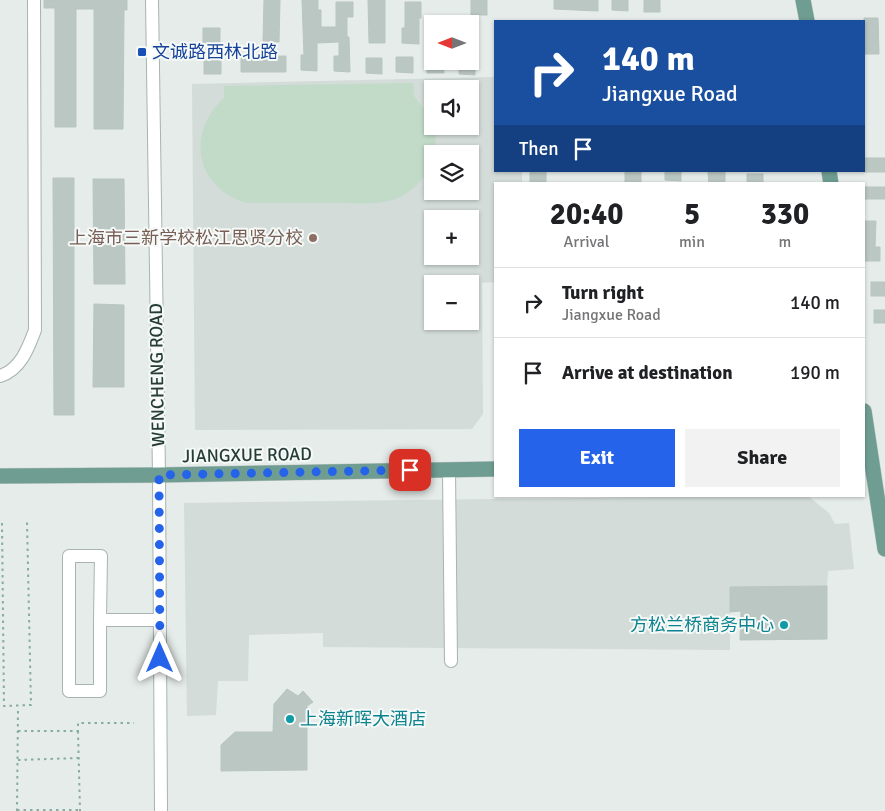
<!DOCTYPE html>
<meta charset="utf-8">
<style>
:root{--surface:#fff;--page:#f2f2f2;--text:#202124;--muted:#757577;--line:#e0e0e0;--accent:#2563eb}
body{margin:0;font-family:Signika,"Noto Sans SC",sans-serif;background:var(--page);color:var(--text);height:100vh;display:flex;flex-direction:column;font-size:19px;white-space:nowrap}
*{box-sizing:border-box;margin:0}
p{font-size:16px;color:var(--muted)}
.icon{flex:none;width:28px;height:28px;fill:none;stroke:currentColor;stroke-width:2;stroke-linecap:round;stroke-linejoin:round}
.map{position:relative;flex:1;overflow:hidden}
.details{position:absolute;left:494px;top:182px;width:371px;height:315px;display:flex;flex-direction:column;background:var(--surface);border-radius:0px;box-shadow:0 1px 4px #0004}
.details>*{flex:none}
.hud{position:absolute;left:494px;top:20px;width:371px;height:152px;border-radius:0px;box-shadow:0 1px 4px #0004;background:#1a4fa0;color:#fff;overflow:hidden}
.needle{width:32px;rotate:270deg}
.fabs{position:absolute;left:424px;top:15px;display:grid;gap:10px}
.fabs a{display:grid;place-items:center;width:55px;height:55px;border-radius:0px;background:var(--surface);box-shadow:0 1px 4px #0004;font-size:25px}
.pin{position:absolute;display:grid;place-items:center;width:42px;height:42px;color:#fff;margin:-21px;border-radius:10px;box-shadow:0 2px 8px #0006}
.me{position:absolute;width:55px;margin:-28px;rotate:0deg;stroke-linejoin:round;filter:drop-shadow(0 0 4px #0008)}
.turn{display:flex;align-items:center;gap:18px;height:105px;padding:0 25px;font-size:22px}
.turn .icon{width:65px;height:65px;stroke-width:2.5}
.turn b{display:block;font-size:35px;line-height:42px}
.then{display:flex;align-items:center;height:48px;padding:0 25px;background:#0003;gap:10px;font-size:19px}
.eta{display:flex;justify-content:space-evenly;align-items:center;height:85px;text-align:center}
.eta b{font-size:30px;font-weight:800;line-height:35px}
.cta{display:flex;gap:10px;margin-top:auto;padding:10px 25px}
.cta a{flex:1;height:58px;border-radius:0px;background:var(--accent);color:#fff;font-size:20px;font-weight:800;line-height:58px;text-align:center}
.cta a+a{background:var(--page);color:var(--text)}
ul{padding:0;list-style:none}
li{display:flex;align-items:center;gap:15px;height:70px;padding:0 25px;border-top:1px solid var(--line)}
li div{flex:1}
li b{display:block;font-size:19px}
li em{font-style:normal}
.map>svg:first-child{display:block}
</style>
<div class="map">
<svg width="885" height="811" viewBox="0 0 885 811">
<rect width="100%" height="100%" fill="#e5ece9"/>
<g fill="#d3dcd8" fill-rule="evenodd">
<path d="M495,77V171H522V184H495V282L482,283L483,414L472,429L195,430L192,84ZM432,89H470V126H432ZM432,154H470V191H432ZM432,219H470V256H432ZM432,284H470V321H432Z"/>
<path d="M734,496H808L829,513L835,524L849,523L854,569L828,571L827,586L730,587V650L323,647V633L249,635L248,681H218L216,715L187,716L184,503Z"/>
</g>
<path fill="#c1dbc8" d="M413,83L414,96L430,117L436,134L435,154H432C432,175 409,197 388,201C371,205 352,203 335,203C305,203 276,203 246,203C196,188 185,133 224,98V86Z"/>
<g fill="#bbc7c2" stroke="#b8c5c0">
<path d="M44,0H127V10H124L123,129H94V9H76V127H55V8H44Z"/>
<path d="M264,0H280L279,42L263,41Z"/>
<path d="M302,0H318V10H321V27H336V2H353V17H347V37H349L350,72L334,71V56H339V42L317,43V71L301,70V55H304Z"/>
<path d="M368,0H385V43H369Z"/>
<rect x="471" y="0" width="16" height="15"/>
<path d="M554,0H598V11L554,9Z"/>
<path d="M612,0H628V11L612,10Z"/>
<rect x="644" y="0" width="16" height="12"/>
<path d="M405,2H421V18H419V44L402,43V28H405Z"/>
<path d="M864,18H878L879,54H864Z"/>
<path d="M203,28H220V44L203,43Z"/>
<path d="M286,56V72H241V57Z"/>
<path d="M396,57H413V73L396,72Z"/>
<path d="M221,58V74H204V59Z"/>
<path d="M366,58H382V74L366,73Z"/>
<path d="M427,61H443L444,73H427Z"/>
<path d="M459,61H475V75L459,74Z"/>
<rect x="864" y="158" width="21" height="14"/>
<rect x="530" y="171" width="16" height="13"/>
<rect x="625" y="171" width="16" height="12"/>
<path d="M665,171H681V181L665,180Z"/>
<path d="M708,172H725V184H709Z"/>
<rect x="747" y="174" width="16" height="10"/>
<path d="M53,178H74V415H54Z"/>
<path d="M93,179H124L125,284H94Z"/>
<rect x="864" y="187" width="21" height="12"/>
<path d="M864,221H876L875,247H880V261H864Z"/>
<rect x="871" y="282" width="14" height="14"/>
<path d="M94,304L124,305V387H93Z"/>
<rect x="874" y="310" width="11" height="13"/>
<path d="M827,586V639L740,640L741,611L730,612V587Z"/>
<path d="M287,689L298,696L303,691L313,702L307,706V770L221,771V745L235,732H273L274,704Z"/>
</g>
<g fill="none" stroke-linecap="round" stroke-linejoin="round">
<g stroke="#a8b4b0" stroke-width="14">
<g id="minor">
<path d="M152,0L159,475L161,811"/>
<path d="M0,376C20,370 28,349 35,330L34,0"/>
<path d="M449,470L451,661"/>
<path d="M100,620V691H69V556H101L100,620H159"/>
</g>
</g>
<g stroke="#c2c8c7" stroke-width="16">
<g id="major">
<path d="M803,0L807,21"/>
<path d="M829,171L831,184"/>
<path d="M864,411L885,549"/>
<path d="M0,476L159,475L495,469"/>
</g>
</g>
<g stroke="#89aca2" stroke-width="2" stroke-dasharray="2.5 4" stroke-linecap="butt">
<path d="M2,523L4,706L31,705L27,522"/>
<path d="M18,731H78V723H134"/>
<path d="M78,731L80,811"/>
<path d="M18,760L78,758"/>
<path d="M17,810H80"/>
<path d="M17,811L18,709"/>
</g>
<use href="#minor" stroke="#fff" stroke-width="12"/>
<use href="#major" stroke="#6f9d91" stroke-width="15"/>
</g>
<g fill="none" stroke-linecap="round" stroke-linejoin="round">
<path stroke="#2563eb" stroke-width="9" stroke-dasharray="0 16.2" d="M160,658L159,475L410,470"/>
</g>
<rect fill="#1a4fb4" stroke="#f5f9f7" stroke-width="2" x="137" y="47" width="10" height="10" rx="2.5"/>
<circle fill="#8d6e63" stroke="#f5f9f7" stroke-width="2" cx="313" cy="238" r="5"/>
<g fill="#0f9aa8" stroke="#f5f9f7" stroke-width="2">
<circle cx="784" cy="625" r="5"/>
<circle cx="290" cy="719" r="5"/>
</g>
<g text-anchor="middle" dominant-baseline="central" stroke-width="4" stroke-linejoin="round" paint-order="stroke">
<g font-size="18" fill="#164399" stroke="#f5f9f7" text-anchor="start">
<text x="152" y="52">文诚路西林北路</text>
</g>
<g font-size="18" fill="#785e54" stroke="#f5f9f7" text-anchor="end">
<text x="303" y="238">上海市三新学校松江思贤分校</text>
</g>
<g font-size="18" fill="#263c37" stroke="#f5f9f7">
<text transform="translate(157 375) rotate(-91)">WENCHENG ROAD</text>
<text transform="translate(247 455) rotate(-1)">JIANGXUE ROAD</text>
</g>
<g font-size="18" fill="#0d838f" stroke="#f5f9f7" text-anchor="end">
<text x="774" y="625">方松兰桥商务中心</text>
<text x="300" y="719" text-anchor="start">上海新晖大酒店</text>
</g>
</g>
</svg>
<div class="fabs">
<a><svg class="needle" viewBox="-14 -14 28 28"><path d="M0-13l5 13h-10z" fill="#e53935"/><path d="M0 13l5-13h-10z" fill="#757577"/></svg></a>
<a><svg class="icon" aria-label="sound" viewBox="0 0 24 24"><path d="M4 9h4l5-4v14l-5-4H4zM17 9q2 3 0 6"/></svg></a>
<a><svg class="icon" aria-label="layers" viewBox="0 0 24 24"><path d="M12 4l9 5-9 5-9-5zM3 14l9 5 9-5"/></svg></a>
<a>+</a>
<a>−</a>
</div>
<div class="pin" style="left:410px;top:470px;background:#d93025"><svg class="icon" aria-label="arrive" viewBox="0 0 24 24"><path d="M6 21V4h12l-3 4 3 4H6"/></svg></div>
<svg class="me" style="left:160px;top:658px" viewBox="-20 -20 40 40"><path d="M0-17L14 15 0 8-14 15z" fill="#2563eb" stroke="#fff" stroke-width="4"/></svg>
<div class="hud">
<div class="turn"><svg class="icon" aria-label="right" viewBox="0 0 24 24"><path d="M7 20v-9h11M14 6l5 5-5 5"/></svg><div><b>140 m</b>Jiangxue Road</div></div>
<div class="then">Then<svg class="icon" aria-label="arrive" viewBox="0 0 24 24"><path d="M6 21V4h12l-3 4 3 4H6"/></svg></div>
</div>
<section class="details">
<div class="eta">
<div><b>20:40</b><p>Arrival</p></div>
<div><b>5</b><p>min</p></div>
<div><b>330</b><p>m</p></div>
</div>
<ul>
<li><svg class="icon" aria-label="right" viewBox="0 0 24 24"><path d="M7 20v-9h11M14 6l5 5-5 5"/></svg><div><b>Turn right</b><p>Jiangxue Road</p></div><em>140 m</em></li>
<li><svg class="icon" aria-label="arrive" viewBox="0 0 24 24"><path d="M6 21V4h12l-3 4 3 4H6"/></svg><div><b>Arrive at destination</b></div><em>190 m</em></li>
</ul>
<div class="cta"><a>Exit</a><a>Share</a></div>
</section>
</div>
